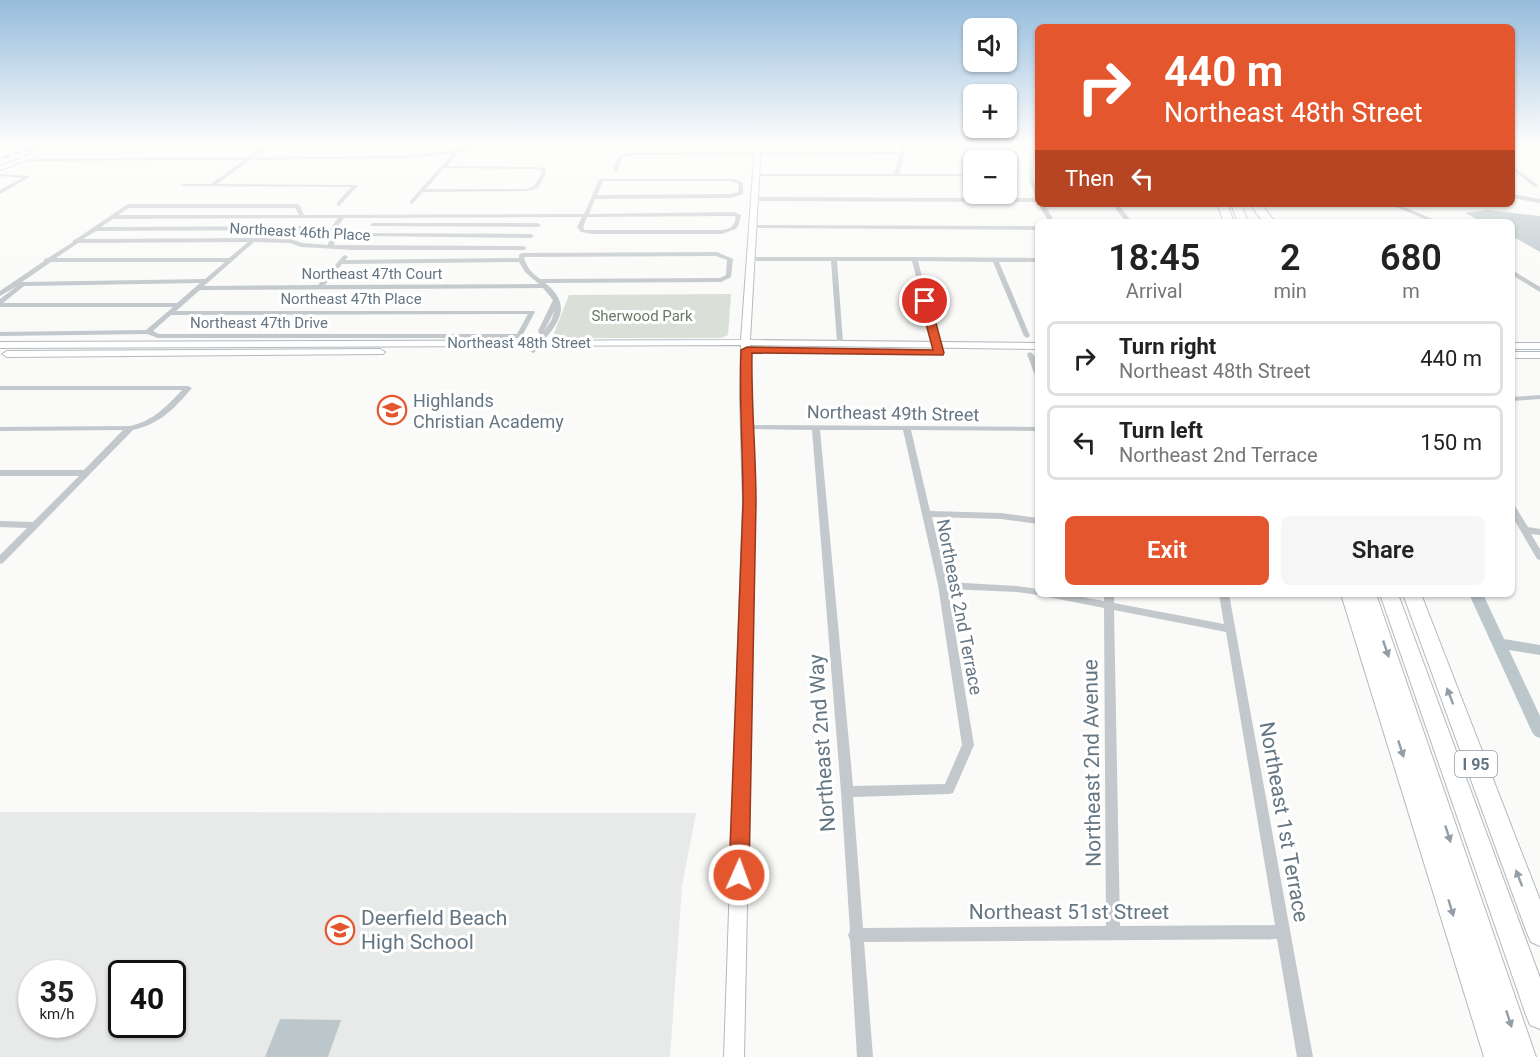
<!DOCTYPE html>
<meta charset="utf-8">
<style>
:root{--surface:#fff;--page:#f6f6f6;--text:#222;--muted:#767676;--line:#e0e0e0;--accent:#e4572e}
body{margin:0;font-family:Roboto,sans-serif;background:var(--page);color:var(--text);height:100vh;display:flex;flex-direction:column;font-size:22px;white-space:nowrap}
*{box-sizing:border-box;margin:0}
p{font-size:20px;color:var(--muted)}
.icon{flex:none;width:33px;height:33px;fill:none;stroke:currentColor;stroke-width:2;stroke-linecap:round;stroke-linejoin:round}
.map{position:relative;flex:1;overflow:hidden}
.panel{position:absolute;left:1035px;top:219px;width:480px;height:378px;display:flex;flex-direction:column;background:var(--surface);border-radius:9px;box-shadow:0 2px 4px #0004}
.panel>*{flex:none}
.hud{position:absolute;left:1035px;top:24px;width:480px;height:183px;border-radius:9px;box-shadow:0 2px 4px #0004;background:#e4572e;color:#fff;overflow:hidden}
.tools{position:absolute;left:963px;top:18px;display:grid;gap:12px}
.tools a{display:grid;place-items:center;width:54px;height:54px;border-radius:9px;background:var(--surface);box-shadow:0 2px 4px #0004;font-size:30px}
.speed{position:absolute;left:18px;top:960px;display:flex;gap:12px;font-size:30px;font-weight:700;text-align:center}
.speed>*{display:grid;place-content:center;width:78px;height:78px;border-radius:50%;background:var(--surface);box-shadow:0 2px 4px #0004;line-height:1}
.speed small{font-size:15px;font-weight:400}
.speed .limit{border:3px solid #111;border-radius:9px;background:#fff;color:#111}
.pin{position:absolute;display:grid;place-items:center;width:51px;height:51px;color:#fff;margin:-26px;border:3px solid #fff;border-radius:50%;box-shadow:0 2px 6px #0007}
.me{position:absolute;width:66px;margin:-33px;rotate:2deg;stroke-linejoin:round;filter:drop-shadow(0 0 4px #0008)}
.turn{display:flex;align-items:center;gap:21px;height:126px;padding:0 30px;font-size:27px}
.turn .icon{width:78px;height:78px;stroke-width:2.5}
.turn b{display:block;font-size:42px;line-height:51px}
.then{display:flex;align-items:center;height:57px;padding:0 30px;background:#0003;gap:12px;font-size:22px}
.eta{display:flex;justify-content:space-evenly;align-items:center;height:102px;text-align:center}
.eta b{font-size:36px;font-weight:600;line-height:42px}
.primary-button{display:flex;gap:12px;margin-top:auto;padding:12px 30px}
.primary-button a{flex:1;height:69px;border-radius:9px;background:var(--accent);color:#fff;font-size:24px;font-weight:600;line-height:69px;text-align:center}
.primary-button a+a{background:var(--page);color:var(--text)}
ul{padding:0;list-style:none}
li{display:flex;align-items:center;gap:18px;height:75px;margin:0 12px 9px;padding:0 18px;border:3px solid var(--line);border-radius:9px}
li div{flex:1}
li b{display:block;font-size:22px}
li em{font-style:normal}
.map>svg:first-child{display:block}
</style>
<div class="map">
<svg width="1540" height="1057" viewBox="0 0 1540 1057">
<rect width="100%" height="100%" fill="#fafaf8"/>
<path fill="#e8e9e9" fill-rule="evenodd" d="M0,812L696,813L682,886L670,1057H0ZM32,974H82V1024H32ZM122,974H172V1024H122Z"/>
<path fill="#dadfd7" d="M731,294L728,335L721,338H552L569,295Z"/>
<g fill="#bbc7cb">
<path d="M1488,210L1540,216V252L1512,236V222H1482L1465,213Z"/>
<path d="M280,1019L341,1020L328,1057H265Z"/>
</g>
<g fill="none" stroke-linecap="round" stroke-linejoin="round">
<path fill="#bbc7cb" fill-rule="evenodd" d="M1469,594H1483L1504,639L1540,645V655L1509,650L1540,716V738L1535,736L1532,732Z"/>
<g stroke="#b3babf" stroke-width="2">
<g id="secondary">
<path d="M60,144H68L0,170V166Z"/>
<path d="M755,144H761L750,340L1038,343V349L750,345V397L755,503L744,1057H724L743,503L740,397L741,345L0,348V342L741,340Z"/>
<rect x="1512" y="343" width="28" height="6"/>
<path d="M380,349L385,352L383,354L7,357L2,354L7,351Z"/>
<rect x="1512" y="352" width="28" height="6"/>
</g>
</g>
<g stroke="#b4b9bd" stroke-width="2">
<g id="highway">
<path d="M1217,204H1227L1234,222H1224Z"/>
<path d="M1231,204H1241L1248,222H1238Z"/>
<path d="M1251,204H1261L1275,222H1264L1256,213Z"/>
<path d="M1341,594H1376L1536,1057H1484Z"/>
<path d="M1380,594H1398L1540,978V1029L1530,1025L1526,1015Z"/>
<path d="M1403,594H1421L1540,900V946L1531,942L1527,933Z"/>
</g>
</g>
<g fill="#c3c8cc" fill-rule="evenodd">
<path d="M265,144H270L253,157L407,156L456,150L461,144H465L461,149L516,144L514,145L458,152L447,166L534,167L545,168L546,173L538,188L528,191L423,192L412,204L410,203V201L453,153L407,158L250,160L217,184L357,185V187L339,206L336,204L351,187L182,186L180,185L182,184H211L244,160L20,161L18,160L20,159L247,157ZM444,168L534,169L541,170L542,173L534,186L527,189H426Z"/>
<path d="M903,144H907L899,174H962L966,144H970L966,175L969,198H1036L1029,180L1030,144H1034L1033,180L1038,192V202L754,201L751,199L754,197L964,198L962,176H756L754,175L756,174H894L900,154L630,155L622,158L617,172L613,171L618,156L630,153L901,152Z"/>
<path d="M1512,166L1538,185V187H1534L1512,169Z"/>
<path d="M0,174L28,176L30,177L0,194V190L22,178L0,176Z"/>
<path d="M601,179H735L743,183V194L730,198L595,199L589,214L734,212L741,215L739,224L736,229L722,234H592L581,232L577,227L582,217L344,218L338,226L334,245L524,246L527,248L524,250H354L301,247L290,243L254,242L204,286L318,285L343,256L345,255L348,257L345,260L519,258V255L522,253L717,252L733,259L731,277L721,282L545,283C577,308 554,327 535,352L533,353L530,351L541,336L538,331L553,300L543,288L200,290L176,311H534L535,312L522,336L519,338H158L147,334L0,336V332L146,330L173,307H0V299L17,286L0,296V291L44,261V259L48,258L73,242V240L76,239L128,204H297L300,206L304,215L584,214L599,180ZM603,181H732L739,184L738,192L730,194L597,195ZM129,208H295L299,215H118ZM733,216L736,217C734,226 731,229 722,230H585L583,227L587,217ZM338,218L332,226L328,245L302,243L291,239L270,238L83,239L96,231L306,230L309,228L306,226L101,227L113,219ZM248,242L229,258H56L78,243ZM716,256L727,260L726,275L720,278L540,279C532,273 526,267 524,257ZM51,262H225L205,279L22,282ZM519,262L525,272L539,284L325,285L342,264ZM200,283L177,303H3L24,286ZM555,310L551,321L544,331ZM528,314L517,334H159L153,331L171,315Z"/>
<path d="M1512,194L1540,199V203L1512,198Z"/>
<path d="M1038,204H1044L1055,222H1049Z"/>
<path d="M1112,204H1118L1132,222H1126Z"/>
<path d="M1389,204H1397L1440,222H1432Z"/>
<path d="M373,223H538L541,225L538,227L371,226V224Z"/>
<path d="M752,225L1038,226V230L750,228V226Z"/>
<path d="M364,233L531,234L534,236L531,238L362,236L361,235Z"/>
<path d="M914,257L1038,258V262H999L1030,336L1027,338L1024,336L993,262L918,261L942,353L939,355L936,353L912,261H837L843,342L840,344L837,342L831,261H749L746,259L749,257Z"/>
<path d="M1512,270L1540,287V292L1512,275Z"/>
<path d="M1030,352C1038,356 1038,367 1038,375L1034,373L1027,354Z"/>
<path d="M0,386H188L192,388C174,409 160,424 133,430L3,563L0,564V555L27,528L0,527V521L33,522L79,476H0V470H84L123,430L0,431V427L130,426C153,421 166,407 182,390H0Z"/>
<path d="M1540,395V399L1512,401V397Z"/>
<path d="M744,425L1038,427V431L911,430L930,511L1001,513L1038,518V524L1001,519L932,517L947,582L1017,586L1038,589V594H1042L1038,595L1017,592L948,589L974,745L953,793L949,794L853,797L863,928L1106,926L1104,608L1048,597L1045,596L1043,594H1066L1104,601V594H1114V603L1224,624L1219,594H1229L1313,1057H1297L1277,939L864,942L873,1057H857L850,940L848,935L850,931L841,792L812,430L747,429L743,427ZM820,430H903L938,585L962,745L945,784L853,786ZM1114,610L1226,632L1275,925L1120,926Z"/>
<path d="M1512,505L1515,506L1528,527L1540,529V535L1531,534L1540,549V560L1537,559L1512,516Z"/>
</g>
<use href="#secondary" fill="#fff" fill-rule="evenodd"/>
<use href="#highway" fill="#fff" fill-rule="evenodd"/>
<g stroke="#a2aab0" stroke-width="3">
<path id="rail" d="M0,159L42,144"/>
</g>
<use href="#rail" stroke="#fff" stroke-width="1.5" stroke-dasharray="5" stroke-linecap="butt"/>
</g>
<defs><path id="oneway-solid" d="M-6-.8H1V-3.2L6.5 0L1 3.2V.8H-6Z" transform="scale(1.5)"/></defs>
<g fill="#939fa8">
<use href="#oneway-solid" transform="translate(1386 649) rotate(71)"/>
<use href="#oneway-solid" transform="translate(1450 696) rotate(-111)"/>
<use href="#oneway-solid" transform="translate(1401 749) rotate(72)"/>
<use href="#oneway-solid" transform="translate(1448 834) rotate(72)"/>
<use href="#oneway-solid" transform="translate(1519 878) rotate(-111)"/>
<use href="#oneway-solid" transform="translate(1451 908) rotate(73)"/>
<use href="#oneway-solid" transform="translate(1509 1019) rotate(72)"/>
</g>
<linearGradient id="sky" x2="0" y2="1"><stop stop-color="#96bcdc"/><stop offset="0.49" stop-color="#fdfdfc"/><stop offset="1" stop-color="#fdfdfc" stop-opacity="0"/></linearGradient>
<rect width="1540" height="292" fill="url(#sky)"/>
<path fill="#e4572e" stroke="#94391e" stroke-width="1.5" d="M925,298L930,301L944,353L943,355L752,353C751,403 756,453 756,503L749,875L746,882L739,885L732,882L729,875L743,503C743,452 739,401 741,350L747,347L933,350L920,301Z"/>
<defs>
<g id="school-ring" transform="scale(1.5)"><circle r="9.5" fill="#fff" stroke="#e4572e" stroke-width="1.5"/><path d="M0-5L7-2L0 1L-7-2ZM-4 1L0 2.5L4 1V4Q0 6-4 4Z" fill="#e4572e"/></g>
</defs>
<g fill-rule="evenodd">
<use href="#school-ring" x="392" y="410"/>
<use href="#school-ring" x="340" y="930"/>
</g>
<g text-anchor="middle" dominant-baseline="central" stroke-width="6" stroke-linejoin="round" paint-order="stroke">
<g font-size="15" fill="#657683" stroke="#fff">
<text transform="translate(300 232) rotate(3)">Northeast 46th Place</text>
<text x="372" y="274">Northeast 47th Court</text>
<text x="351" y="299">Northeast 47th Place</text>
<text x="259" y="323">Northeast 47th Drive</text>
<text x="519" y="343">Northeast 48th Street</text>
</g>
<g font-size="15" fill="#687a64" stroke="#fff">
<text x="642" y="316">Sherwood Park</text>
</g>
<rect fill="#fff" stroke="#939fa8" stroke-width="1.5" x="1455" y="751" width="42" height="26" rx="4.5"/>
<g font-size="16" font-weight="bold" fill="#657683">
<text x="1476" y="764">I 95</text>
</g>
<g font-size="18" fill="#657683" stroke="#fff" text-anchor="start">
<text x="413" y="400">Highlands<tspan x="413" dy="21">Christian Academy</tspan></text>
</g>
<g font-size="18" fill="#657683" stroke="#fff">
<text transform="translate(893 413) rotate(1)">Northeast 49th Street</text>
<text transform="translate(960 607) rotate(79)">Northeast 2nd Terrace</text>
</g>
<g font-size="21" fill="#657683" stroke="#fff">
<text transform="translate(822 743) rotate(-94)">Northeast 2nd Way</text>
<text transform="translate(1092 763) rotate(-91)">Northeast 2nd Avenue</text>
<text transform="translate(1284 822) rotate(80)">Northeast 1st Terrace</text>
<text x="1069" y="912">Northeast 51st Street</text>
</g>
<g font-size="21" fill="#657683" stroke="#fff" text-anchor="start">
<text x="361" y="918">Deerfield Beach<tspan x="361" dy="24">High School</tspan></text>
</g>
</g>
</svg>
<div class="tools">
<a><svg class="icon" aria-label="sound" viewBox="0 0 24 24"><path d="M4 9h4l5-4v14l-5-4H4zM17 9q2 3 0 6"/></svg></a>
<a>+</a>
<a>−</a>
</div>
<div class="speed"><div>35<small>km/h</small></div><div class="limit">40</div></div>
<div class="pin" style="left:925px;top:301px;background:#d93025"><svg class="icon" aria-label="arrive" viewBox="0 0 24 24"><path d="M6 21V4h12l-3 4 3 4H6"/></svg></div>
<svg class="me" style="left:739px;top:875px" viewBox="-20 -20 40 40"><circle r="17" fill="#e4572e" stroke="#fff" stroke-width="3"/><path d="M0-11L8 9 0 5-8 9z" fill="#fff"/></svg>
<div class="hud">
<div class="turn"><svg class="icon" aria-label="right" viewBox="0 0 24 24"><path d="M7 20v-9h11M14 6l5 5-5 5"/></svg><div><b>440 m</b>Northeast 48th Street</div></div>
<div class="then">Then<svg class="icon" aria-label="left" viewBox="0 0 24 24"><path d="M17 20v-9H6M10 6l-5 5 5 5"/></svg></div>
</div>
<section class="panel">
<div class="eta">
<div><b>18:45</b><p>Arrival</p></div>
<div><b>2</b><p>min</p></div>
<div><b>680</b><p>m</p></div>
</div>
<ul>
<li><svg class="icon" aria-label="right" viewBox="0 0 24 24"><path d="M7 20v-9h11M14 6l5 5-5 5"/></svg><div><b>Turn right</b><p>Northeast 48th Street</p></div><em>440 m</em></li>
<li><svg class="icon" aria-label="left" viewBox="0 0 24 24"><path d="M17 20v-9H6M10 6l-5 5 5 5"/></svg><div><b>Turn left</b><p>Northeast 2nd Terrace</p></div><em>150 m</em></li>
</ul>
<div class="primary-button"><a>Exit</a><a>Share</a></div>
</section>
</div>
